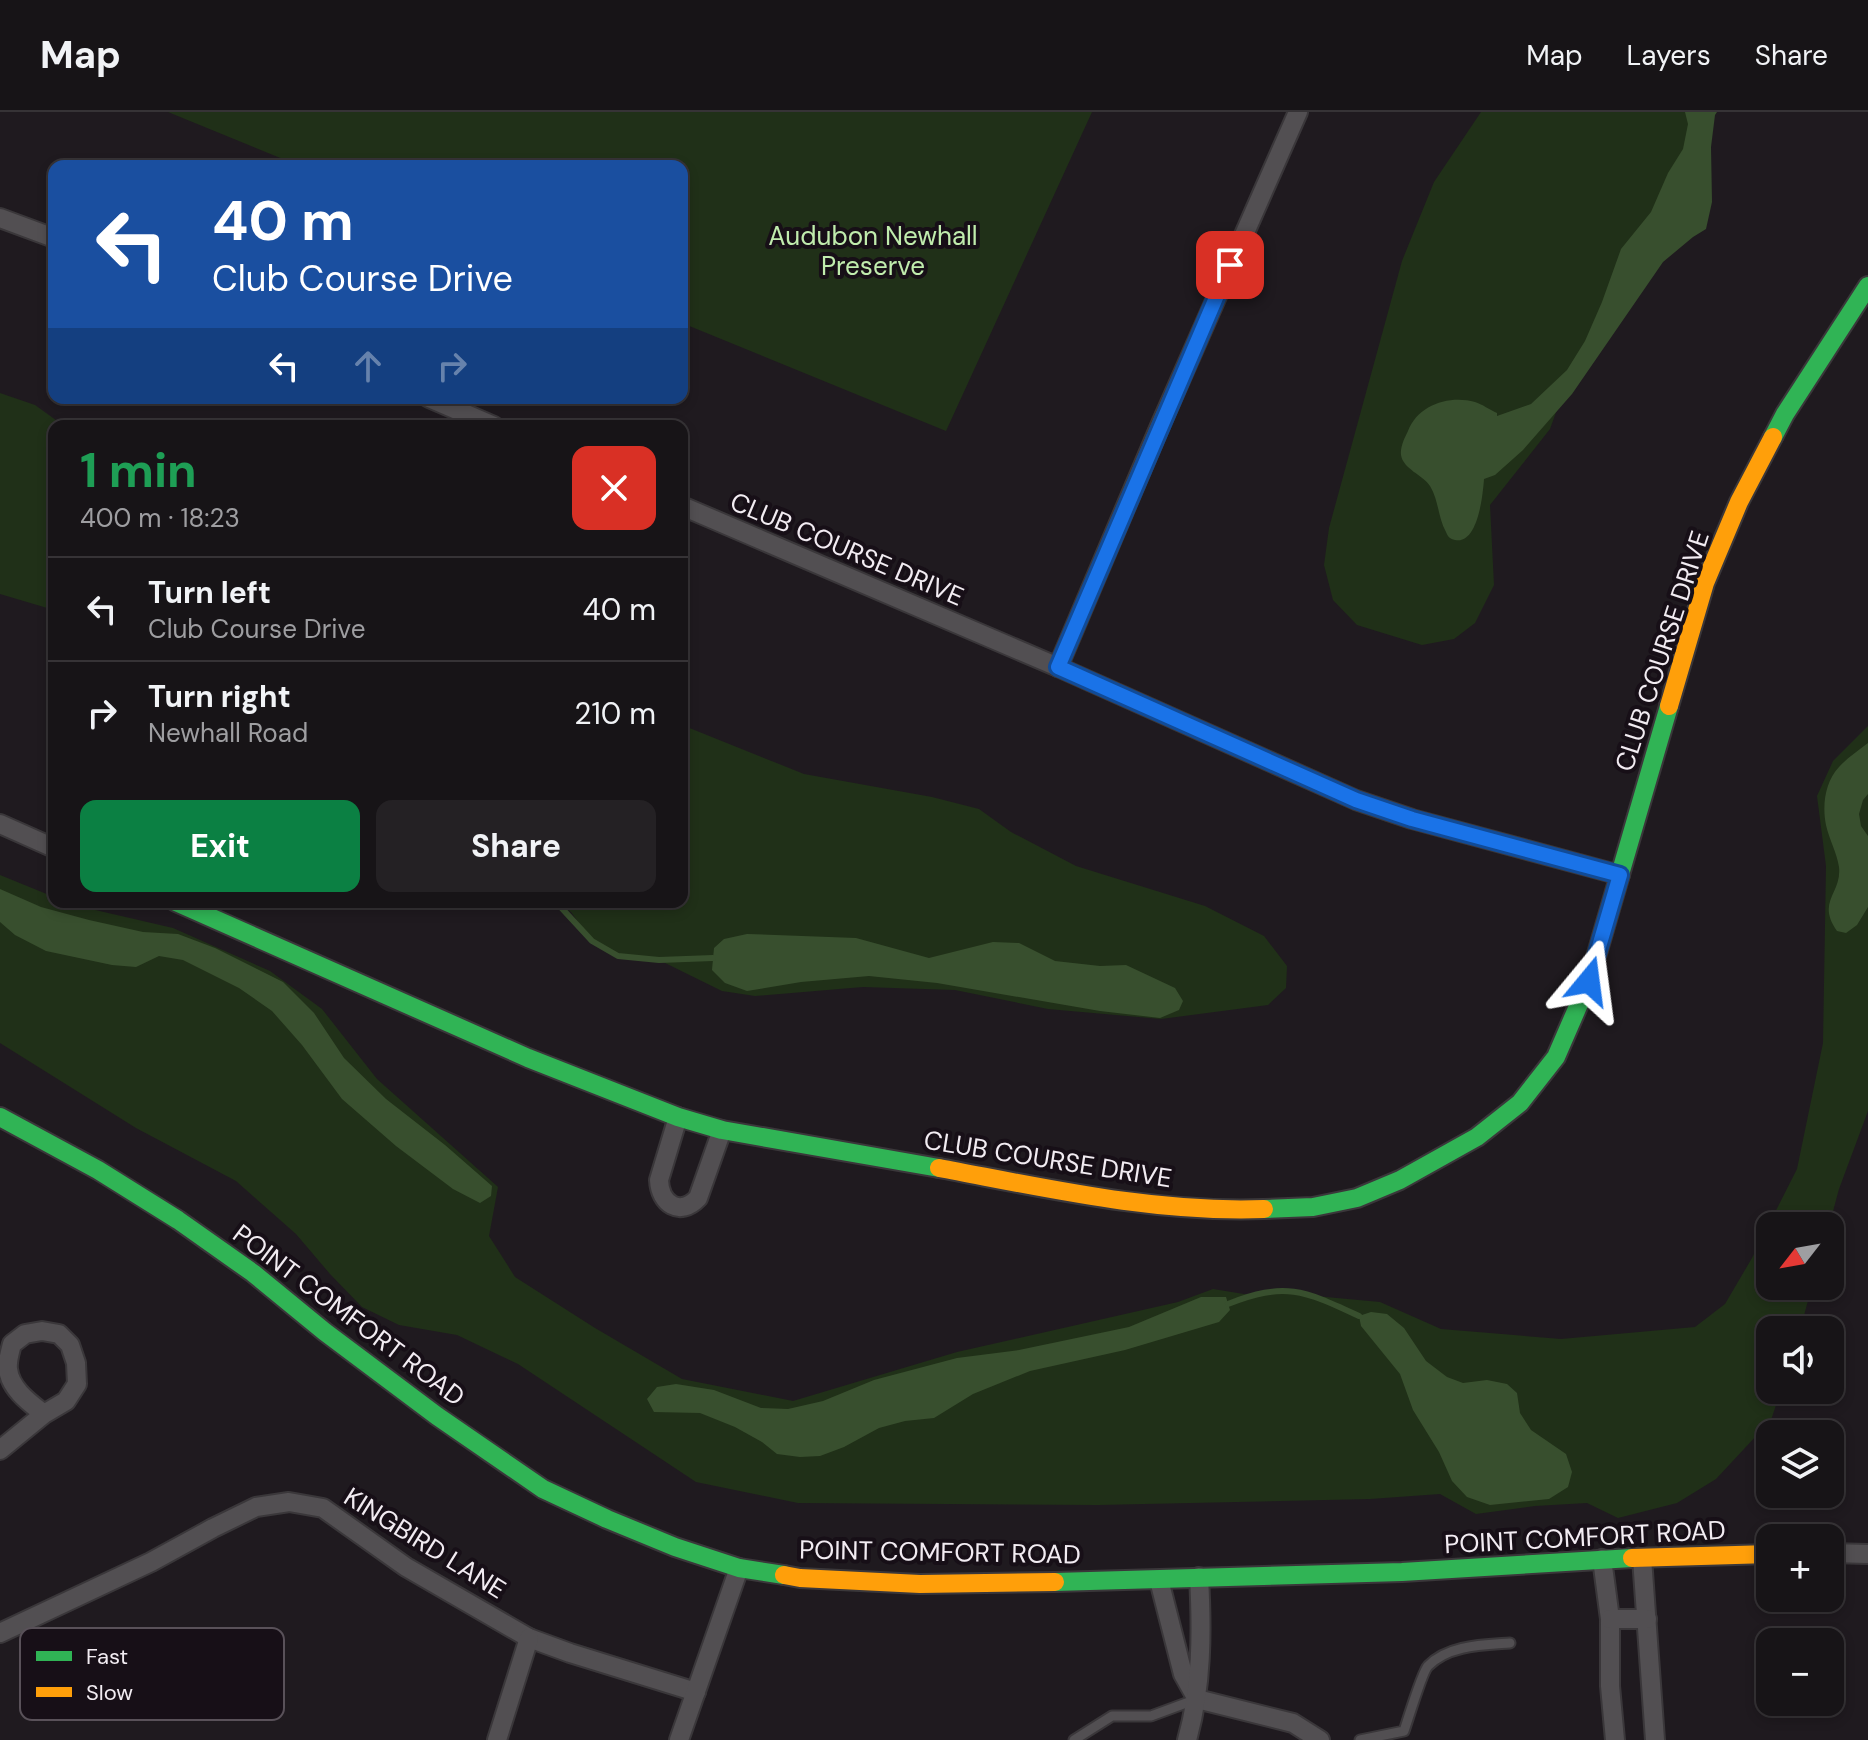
<!DOCTYPE html>
<meta charset="utf-8">
<style>
:root{--surface:#171417;--page:#242124;--text:#f1f3f6;--muted:#9e9ea1;--line:#363336;--accent:#0b8043}
body{margin:0;font-family:"DM Sans",sans-serif;background:var(--page);color:var(--text);height:100vh;display:flex;flex-direction:column;font-size:30px;white-space:nowrap}
*{box-sizing:border-box;margin:0}
p{font-size:26px;color:var(--muted)}
.icon{flex:none;width:44px;height:44px;fill:none;stroke:currentColor;stroke-width:2;stroke-linecap:round;stroke-linejoin:round}
.map{position:relative;flex:1;overflow:hidden}
.drawer{position:absolute;left:48px;top:308px;width:640px;height:488px;display:flex;flex-direction:column;background:var(--surface);border-radius:16px;box-shadow:0 4px 12px #0003,0 0 0 2px var(--line)}
.drawer>*{flex:none}
.hud{position:absolute;left:48px;top:48px;width:640px;height:244px;border-radius:16px;box-shadow:0 4px 12px #0003,0 0 0 2px var(--line);background:#1a4fa0;color:#fff;overflow:hidden}
.needle{width:52px;rotate:239deg}
.fabs{position:absolute;left:1756px;top:1100px;display:grid;gap:16px}
.fabs a{display:grid;place-items:center;width:88px;height:88px;border-radius:16px;background:var(--surface);box-shadow:0 4px 12px #0003,0 0 0 2px var(--line);font-size:40px}
.pin{position:absolute;display:grid;place-items:center;width:68px;height:68px;color:#fff;margin:-34px;border-radius:16px;box-shadow:0 4px 12px #0006}
.me{position:absolute;width:88px;margin:-44px;rotate:16deg;stroke-linejoin:round;filter:drop-shadow(0 0 6px #0008)}
.turn{display:flex;align-items:center;gap:28px;height:168px;padding:0 32px;font-size:36px}
.turn .icon{width:104px;height:104px;stroke-width:2.5}
.turn b{display:block;font-size:56px;line-height:68px}
.lanes{display:flex;align-items:center;height:76px;padding:0 32px;background:#0003;justify-content:center;gap:40px;direction:ltr}
.lanes .off{opacity:.35}
.round{display:grid;place-items:center;flex:none;width:84px;height:84px;border-radius:16px;background:var(--page)}
.summary{display:flex;align-items:center;justify-content:space-between;height:136px;padding:0 32px}
h1{font-size:48px;font-weight:700;line-height:60px;color:#1e9e55}
.primary-button{display:flex;gap:16px;margin-top:auto;padding:16px 32px}
.primary-button a{flex:1;height:92px;border-radius:16px;background:var(--accent);color:#fff;font-size:32px;font-weight:700;line-height:92px;text-align:center}
.primary-button a+a{background:var(--page);color:var(--text)}
ul{padding:0;list-style:none}
li{display:flex;align-items:center;gap:24px;height:104px;padding:0 32px;border-top:2px solid var(--line)}
li div{flex:1}
li b{display:block;font-size:30px}
li em{font-style:normal}
header{display:flex;align-items:center;gap:48px;box-sizing:border-box;height:112px;padding:0 40px;background:var(--surface);border-bottom:2px solid var(--line)}
header strong{font-size:38px}
nav{display:flex;gap:44px;margin-inline-start:auto;font-size:28px}
.map>svg:first-child{display:block}
</style>
<header>
<strong>Map</strong>
<nav><a>Map</a><a>Layers</a><a>Share</a></nav>
</header>
<div class="map">
<svg width="1868" height="1628" viewBox="0 0 1868 1628">
<rect width="100%" height="100%" fill="#1f1a1f"/>
<g fill="#203018">
<path d="M168,0H1092L946,319L682,211V54H300Z"/>
<path d="M1481,0H1705L1564,278L1550,317L1490,393L1494,473L1475,511L1454,527L1422,533L1357,513L1333,488L1324,453L1329,416L1402,149L1434,70Z"/>
<path d="M0,281L35,293L64,314H54V498L0,482Z"/>
<path d="M682,613L804,662L932,685L979,697L1011,720L1076,754L1205,794L1264,824L1287,854L1286,876L1268,893L1161,907L1048,897L955,878L863,875L755,884L722,879L659,848L618,844L592,829L571,800L558,790H682Z"/>
<path d="M1868,614V999L1839,1077L1829,1114H1770V1174H1812L1800,1218H1770V1278H1781L1771,1308L1716,1367L1677,1391L1618,1406L1587,1391L1535,1394L1476,1402L1440,1382L1370,1387L1098,1393L798,1391L696,1370L518,1252L457,1223L399,1213L362,1195L330,1162L296,1122L236,1069L136,1016L0,931V763L54,785V790H67L78,794L173,816L270,859L322,897L377,967L498,1075L489,1124L515,1165L595,1216L682,1267L793,1289L957,1240L1178,1190L1213,1177L1250,1183L1287,1178L1315,1184L1380,1190L1441,1217L1561,1227L1695,1215L1725,1192L1752,1146L1797,1057L1823,931L1826,754L1817,684L1833,649Z"/>
</g>
<g fill="#384f2e">
<path d="M1685,0H1717L1715,3L1711,35L1712,90L1706,117L1693,125L1663,150L1572,282L1523,338L1495,363L1484,367C1483,382 1478,433 1455,428C1450,427 1448,425 1446,420C1438,406 1439,389 1430,374C1423,363 1403,357 1401,343C1400,335 1405,325 1408,319C1418,293 1449,283 1475,290C1482,292 1490,298 1497,301V304L1531,292L1567,258L1585,229L1602,190L1621,137L1651,100L1668,61L1683,37L1688,12Z"/>
<path d="M1868,631V682L1863,688L1859,702L1861,714L1868,724V795L1857,813L1846,821L1837,819C1816,789 1842,782 1839,755C1837,741 1829,727 1826,713C1822,693 1825,670 1839,655C1847,646 1859,638 1868,631Z"/>
<path d="M0,777L41,795L89,808L143,820L178,822L215,836L283,870L314,901L344,946L386,987L445,1033L492,1074L491,1084L480,1091L453,1077L396,1034L342,987L302,933L272,899L239,876L183,848L159,844L136,855L112,853L46,839L15,823L0,810Z"/>
<path d="M747,822L856,826L929,846L993,830L1019,831L1055,849L1100,854L1126,853L1175,876L1183,889L1179,898L1160,906L1100,899L937,871L869,864L801,870L747,879L725,871L712,858L714,836L724,827Z"/>
<path d="M1201,1185H1226L1230,1198L1219,1210L1125,1238L1030,1259L973,1282L934,1306L905,1309L879,1316L844,1335L820,1344L800,1345L777,1342L762,1330L735,1315L700,1301L654,1300L647,1287L657,1275L676,1272L714,1278L761,1296L788,1297L823,1289L874,1268L957,1246L1019,1238L1129,1215Z"/>
<path d="M1371,1200L1387,1202L1404,1216L1426,1249L1447,1265L1463,1271L1487,1268L1507,1272L1517,1281L1520,1301L1531,1318L1566,1342L1572,1360L1568,1375L1549,1387L1490,1393L1467,1385L1452,1369L1439,1340L1413,1298L1400,1262L1361,1214L1359,1204Z"/>
</g>
<g fill="none" stroke-linecap="round" stroke-linejoin="round">
<g stroke="#384f2e" stroke-width="6">
<path d="M556,790L592,829L618,844L659,848L713,846"/>
<path d="M1228,1192C1286,1169 1305,1179 1359,1204"/>
</g>
<g stroke="#3a373a" stroke-width="13">
<g id="lane">
<path d="M1074,1628L1112,1604H1151L1197,1587"/>
<path d="M1360,1628L1404,1619C1408,1608 1422,1560 1428,1554C1448,1533 1483,1533 1510,1531"/>
</g>
</g>
<g stroke="#3a373a" stroke-width="22">
<g id="street">
<path d="M0,106L54,126"/>
<path d="M429,286L494,314"/>
<path d="M682,394L1058,555L1356,688L1412,707L1620,763"/>
<path d="M1058,555L1160,314L1298,0"/>
<path d="M0,712L54,736"/>
<path d="M678,1005L659,1068C660,1092 680,1105 698,1086L722,1018"/>
<path d="M0,1338L44,1302L66,1289L77,1272L76,1251L70,1233L59,1222L42,1219L25,1222L12,1232C10,1240 7,1249 8,1257C10,1277 30,1291 44,1302"/>
<path d="M1830,1441L1868,1442"/>
<path d="M1642,1446L1655,1628"/>
<path d="M1602,1447L1610,1507V1574L1615,1628"/>
<path d="M1159,1468L1183,1562L1197,1587"/>
<path d="M1610,1507H1647"/>
<path d="M0,1521L151,1450L213,1416L256,1395L289,1390L323,1396L406,1455L529,1526L570,1541L696,1580"/>
<path d="M1197,1587L1293,1611L1320,1628"/>
<path d="M497,1628L529,1526"/>
<path d="M679,1628L739,1456"/>
<path d="M1187,1628C1202,1575 1202,1519 1199,1465"/>
</g>
</g>
<g stroke="#3a373a" stroke-width="22">
<g id="fast">
<path d="M1773,325L1785,302L1868,174"/>
<path d="M176,790L528,946L678,1005L722,1018L939,1056"/>
<path d="M0,1005L98,1058L178,1108L253,1161L325,1220L437,1304L543,1377L607,1407L675,1435L739,1456L784,1463"/>
<path d="M1264,1097L1313,1095L1357,1086L1400,1068L1477,1025L1520,991L1556,945L1589,869L1669,594"/>
<path d="M1055,1470L1402,1460L1632,1446"/>
</g>
</g>
<g stroke="#3a373a" stroke-width="22">
<g id="slow">
<path d="M1669,594L1705,471L1739,390L1773,325"/>
<path d="M939,1056C1046,1076 1154,1101 1264,1097"/>
<path d="M1632,1446L1770,1442"/>
<path d="M784,1463L800,1466L920,1472L1055,1470"/>
</g>
</g>
<use href="#lane" stroke="#524f52" stroke-width="9"/>
<use href="#street" stroke="#524f52" stroke-width="18"/>
<use href="#fast" stroke="#30b455" stroke-width="18"/>
<use href="#slow" stroke="#ff9f0a" stroke-width="18"/>
</g>
<g fill="none" stroke-linecap="round" stroke-linejoin="round">
<g stroke="#114b97" stroke-width="20">
<path id="route" d="M1230,153L1058,555L1356,688L1412,707L1620,763L1589,869"/>
</g>
<use href="#route" stroke="#1a73e8" stroke-width="14"/>
</g>
<g text-anchor="middle" dominant-baseline="central" stroke-width="8" stroke-linejoin="round" paint-order="stroke">
<g font-size="26" fill="#c0ecad" stroke="#170f17">
<text x="873" y="124">Audubon Newhall<tspan x="873" dy="30">Preserve</tspan></text>
</g>
<g font-size="26" fill="#f2ecf2" stroke="#170f17">
<text transform="translate(847 437) rotate(23)">CLUB COURSE DRIVE</text>
<text transform="translate(1662 539) rotate(-72)">CLUB COURSE DRIVE</text>
<text transform="translate(1048 1047) rotate(9)">CLUB COURSE DRIVE</text>
<text transform="translate(349 1203) rotate(37)">POINT COMFORT ROAD</text>
<text transform="translate(1585 1425) rotate(-3)">POINT COMFORT ROAD</text>
<text transform="translate(425 1431) rotate(32)">KINGBIRD LANE</text>
<text transform="translate(940 1440) rotate(1)">POINT COMFORT ROAD</text>
</g>
</g>
<rect x="20" y="1516" width="264" height="92" rx="12" fill="#170f17" stroke="#595159" stroke-width="2"/>
<rect x="36" y="1539" width="36" height="10" fill="#30b455"/>
<rect x="36" y="1575" width="36" height="10" fill="#ff9f0a"/>
<g font-size="22" fill="#f2ecf2">
<text x="86" y="1552">Fast</text>
<text x="86" y="1588">Slow</text>
</g>
</svg>
<div class="fabs">
<a><svg class="needle" viewBox="-14 -14 28 28"><path d="M0-13l5 13h-10z" fill="#e53935"/><path d="M0 13l5-13h-10z" fill="#9e9ea1"/></svg></a>
<a><svg class="icon" aria-label="sound" viewBox="0 0 24 24"><path d="M4 9h4l5-4v14l-5-4H4zM17 9q2 3 0 6"/></svg></a>
<a><svg class="icon" aria-label="layers" viewBox="0 0 24 24"><path d="M12 4l9 5-9 5-9-5zM3 14l9 5 9-5"/></svg></a>
<a>+</a>
<a>−</a>
</div>
<div class="pin" style="left:1230px;top:153px;background:#d93025"><svg class="icon" aria-label="arrive" viewBox="0 0 24 24"><path d="M6 21V4h12l-3 4 3 4H6"/></svg></div>
<svg class="me" style="left:1589px;top:869px" viewBox="-20 -20 40 40"><path d="M0-17L14 15 0 8-14 15z" fill="#1a73e8" stroke="#fff" stroke-width="4"/></svg>
<div class="hud">
<div class="turn"><svg class="icon" aria-label="left" viewBox="0 0 24 24"><path d="M17 20v-9H6M10 6l-5 5 5 5"/></svg><div><b>40 m</b>Club Course Drive</div></div>
<div class="lanes"><svg class="icon" aria-label="left" viewBox="0 0 24 24"><path d="M17 20v-9H6M10 6l-5 5 5 5"/></svg><svg class="icon off" aria-label="ahead" viewBox="0 0 24 24"><path d="M12 20V5M6 11l6-6 6 6"/></svg><svg class="icon off" aria-label="right" viewBox="0 0 24 24"><path d="M7 20v-9h11M14 6l5 5-5 5"/></svg></div>
</div>
<section class="drawer">
<div class="summary"><div><h1>1 min</h1><p>400 m · 18:23</p></div><a class="round" style="background:#d93025;color:#fff"><svg class="icon" aria-label="close" viewBox="0 0 24 24"><path d="M6 6l12 12M18 6L6 18"/></svg></a></div>
<ul>
<li><svg class="icon" aria-label="left" viewBox="0 0 24 24"><path d="M17 20v-9H6M10 6l-5 5 5 5"/></svg><div><b>Turn left</b><p>Club Course Drive</p></div><em>40 m</em></li>
<li><svg class="icon" aria-label="right" viewBox="0 0 24 24"><path d="M7 20v-9h11M14 6l5 5-5 5"/></svg><div><b>Turn right</b><p>Newhall Road</p></div><em>210 m</em></li>
</ul>
<div class="primary-button"><a>Exit</a><a>Share</a></div>
</section>
</div>
